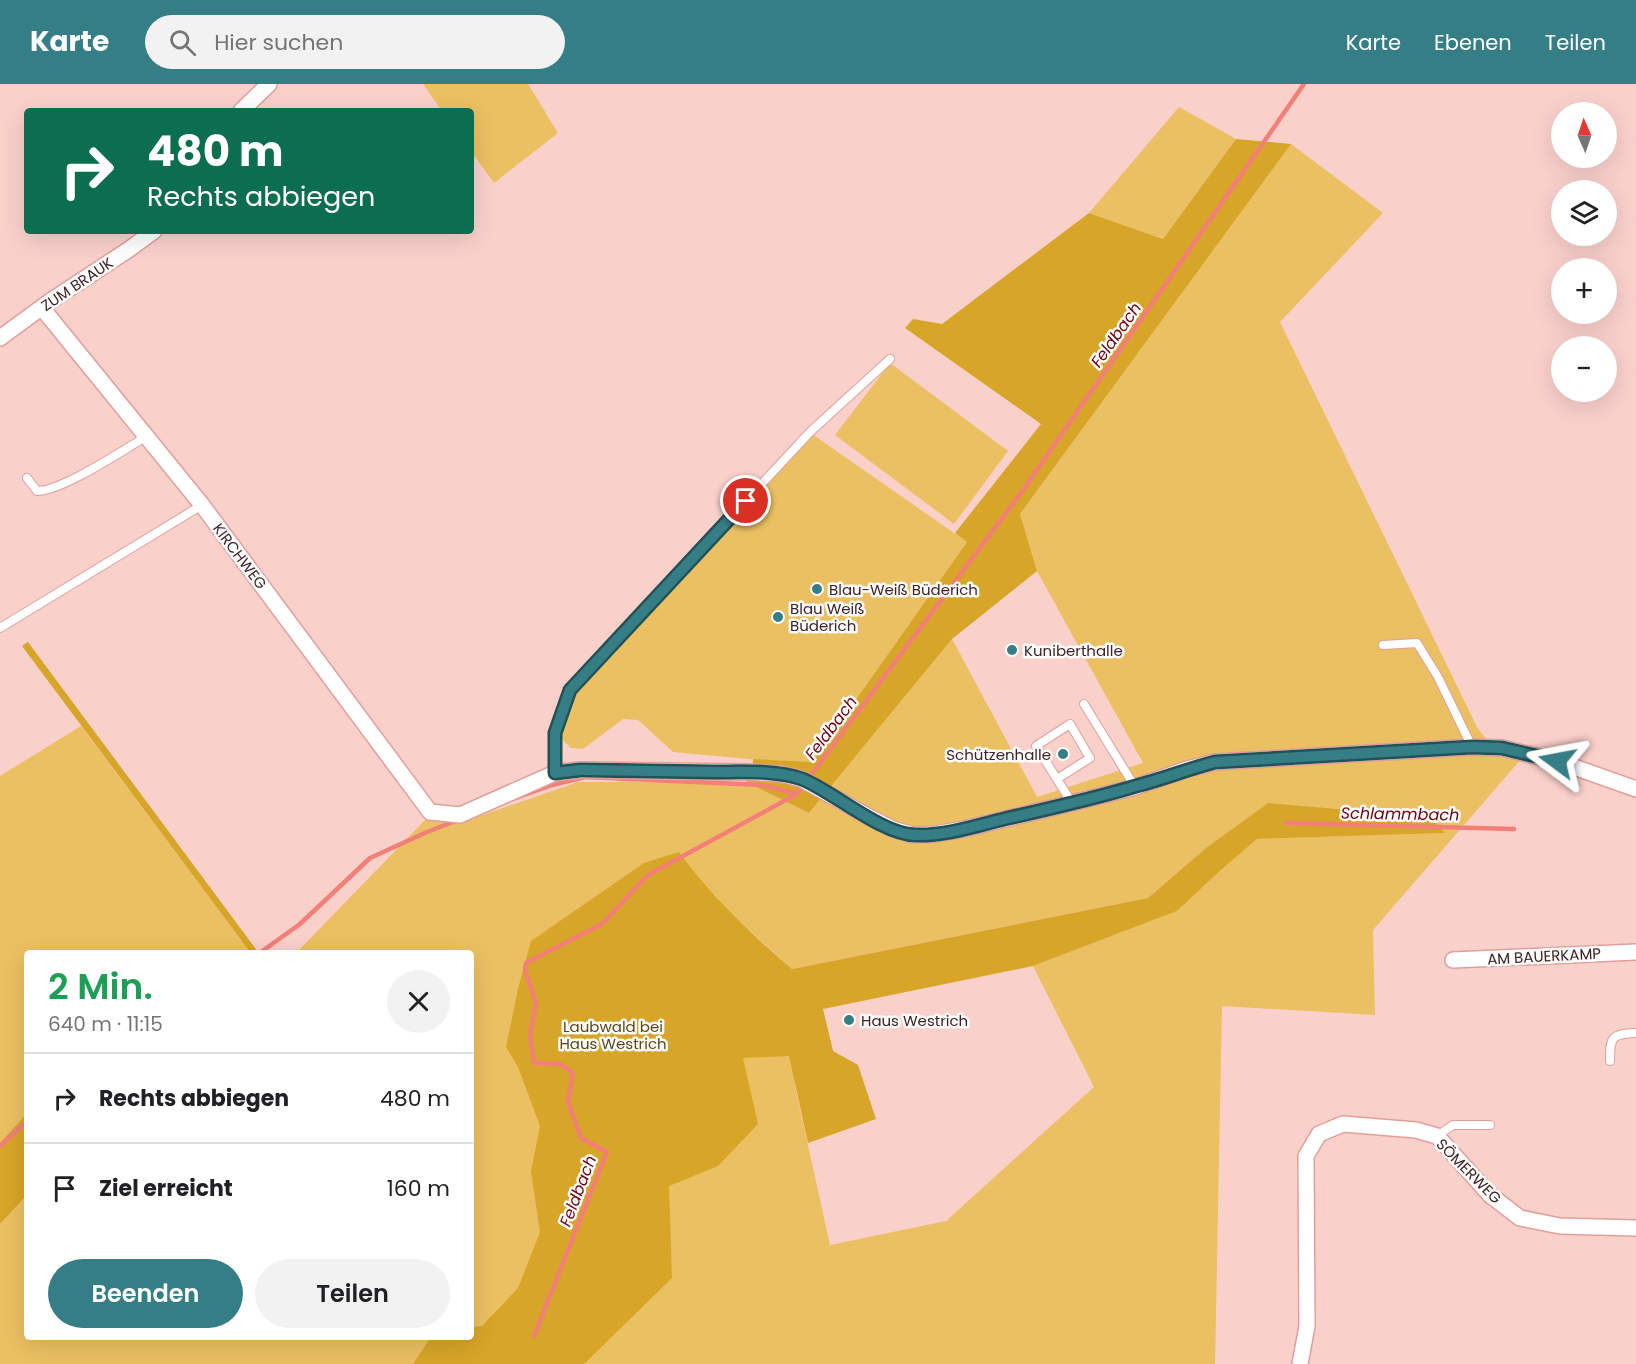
<!DOCTYPE html>
<html lang="de">
<meta charset="utf-8">
<style>
:root{--surface:#fff;--page:#f2f2f2;--text:#202124;--muted:#757577;--line:#e0e0e0;--accent:#367e85}
body{margin:0;font-family:Poppins,sans-serif;background:var(--page);color:var(--text);height:100vh;display:flex;flex-direction:column;font-size:22px;white-space:nowrap}
*{box-sizing:border-box;margin:0}
p{font-size:20px;color:var(--muted)}
.icon{flex:none;width:33px;height:33px;fill:none;stroke:currentColor;stroke-width:2;stroke-linecap:round;stroke-linejoin:round}
.map{position:relative;flex:1;overflow:hidden}
.details{position:absolute;left:24px;top:866px;width:450px;height:390px;display:flex;flex-direction:column;background:var(--surface);border-radius:6px;box-shadow:0 6px 24px #0002}
.details>*{flex:none}
.banner{position:absolute;left:24px;top:24px;width:450px;height:126px;border-radius:6px;box-shadow:0 6px 24px #0002;background:#0b6e4f;color:#fff;overflow:hidden}
.needle{width:39px;rotate:357deg}
.buttons{position:absolute;left:1551px;top:18px;display:grid;gap:12px}
.buttons a{display:grid;place-items:center;width:66px;height:66px;border-radius:50%;background:var(--surface);box-shadow:0 6px 24px #0002;font-size:30px}
.pin{position:absolute;display:grid;place-items:center;width:51px;height:51px;color:#fff;margin:-26px;border:3px solid #fff;border-radius:50%;box-shadow:0 2px 6px #0007}
.me{position:absolute;width:66px;margin:-33px;rotate:283deg;stroke-linejoin:round;filter:drop-shadow(0 0 4px #0008)}
.turn{display:flex;align-items:center;gap:21px;height:126px;padding:0 24px;font-size:27px}
.turn .icon{width:78px;height:78px;stroke-width:2.5}
.turn b{display:block;font-size:42px;line-height:51px}
.round{display:grid;place-items:center;flex:none;width:63px;height:63px;border-radius:32px;background:var(--page)}
.head{display:flex;align-items:center;justify-content:space-between;height:102px;padding:0 24px}
h1{font-size:36px;font-weight:600;line-height:45px;color:#1e9e55}
.button{display:flex;gap:12px;margin-top:auto;padding:12px 24px}
.button a{flex:1;height:69px;border-radius:36px;background:var(--accent);color:#fff;font-size:24px;font-weight:600;line-height:69px;text-align:center}
.button a+a{background:var(--page);color:var(--text)}
ul{padding:0;list-style:none}
li{display:flex;align-items:center;gap:18px;height:90px;padding:0 24px;border-top:2px solid var(--line)}
li div{flex:1}
li b{display:block;font-size:22px}
li em{font-style:normal}
header{display:flex;align-items:center;gap:36px;box-sizing:border-box;height:84px;padding:0 30px;background:var(--accent);color:#fff}
header strong{font-size:28px}
nav{display:flex;gap:33px;margin-inline-start:auto;font-size:21px}
.search{width:420px;height:54px;background:var(--page);display:flex;align-items:center;gap:15px;box-sizing:border-box;padding:0 21px;border-radius:33px;color:var(--muted);font-size:22px}
.map>svg:first-child{display:block}
</style>
<header>
<strong>Karte</strong>
<div class="search"><svg class="icon" aria-label="search" viewBox="0 0 24 24"><circle cx="10" cy="10" r="6"/><path d="M15 15l6 6"/></svg>Hier suchen</div>
<nav><a>Karte</a><a>Ebenen</a><a>Teilen</a></nav>
</header>
<div class="map">
<svg width="1636" height="1280" viewBox="0 0 1636 1280">
<rect width="100%" height="100%" fill="#fad0cb"/>
<g fill="#ebc062" fill-rule="evenodd">
<path d="M423,0H528L558,49L494,99L471,67V27H442Z"/>
<path d="M1179,23L1236,55L1163,155L1089,129Z"/>
<path d="M1291,60L1383,129L1280,238L1477,643L1498,671L1522,674L1373,846L1375,931L1222,922L1215,1280H0V1140L27,1111V1252H471V868H297L427,734L471,735L578,698H746L809,729L952,555L1037,713L1143,679L1037,487L1020,430ZM1268,719L1444,749L1257,755L1221,786L1177,827L1033,882L1094,1003L946,1137L830,1161L795,1002L790,899L738,836L792,885L1148,814L1206,764Z"/>
<path d="M890,279L1008,367L954,440L835,351Z"/>
<path d="M812,350L967,458L812,678L748,675L673,668L638,636L623,635L583,665L571,664L556,649L572,608Z"/>
<path d="M81,642L250,868H27V1029L0,1059V692Z"/>
</g>
<g fill="#d7a527">
<path d="M1236,55L1291,60L1020,430L1037,487L952,555L809,729L746,698L753,692V675L812,678L967,458L955,449L1041,340L905,244L913,235L942,240L1089,129L1163,155Z"/>
<path d="M28,558L258,868H250L22,562Z"/>
<path d="M1268,719L1430,733L1445,749L1257,755L1221,786L1177,827L1033,882L823,925L833,967L858,981L876,1035L808,1059L789,972L743,974L758,1040L718,1082L669,1102L672,1194L584,1280H413L431,1253L471,1252V1243L482,1242L518,1204L540,1148L531,1087L540,1042L518,983L506,963L518,905L531,857L644,779L679,768C709,810 752,851 792,885L1148,814L1206,764Z"/>
<path d="M27,1029V1111L0,1140V1059Z"/>
</g>
<g fill="none" stroke-linecap="round" stroke-linejoin="round">
<g stroke="#f37f78" stroke-width="4.5">
<path d="M513,715L552,701L585,693L762,701L797,710"/>
<path d="M1286,739L1514,745"/>
<path d="M261,868L300,840L370,774L427,748L458,736"/>
<path d="M0,1062L27,1037"/>
<path d="M534,1252L607,1068L581,1054L568,1018L573,989L560,980L534,979L530,952L536,919L525,886L526,879L602,840L648,791L797,710L1023,406L1304,0"/>
</g>
<g stroke="#e29f9a" stroke-width="10">
<g id="service">
<path d="M27,394L37,407C61,407 117,370 139,357L144,349"/>
<path d="M0,544L202,421"/>
<path d="M1383,561L1417,559L1438,593L1472,663"/>
<path d="M1084,620L1135,703"/>
<path d="M555,689V649L570,606L810,348L890,275"/>
<path d="M1057,695L1090,674L1070,640L1036,662L1072,719"/>
<path d="M1610,977C1610,953 1611,950 1636,949"/>
<path d="M1437,1052L1453,1041H1490"/>
</g>
</g>
<g stroke="#e29f9a" stroke-width="18">
<g id="minor">
<path d="M241,27L269,0"/>
<path d="M42,224L202,421L430,728L460,731L555,689L580,686L748,688L781,690L801,695L873,735L893,745L913,751L935,750L964,745L1072,719L1135,703L1187,685L1215,678L1472,663L1502,664L1557,677L1636,705"/>
<path d="M0,254L49,218L128,166L154,147"/>
<path d="M1453,876L1636,868"/>
<path d="M1300,1280L1307,1242L1306,1072L1319,1050L1343,1040L1416,1046L1437,1052L1490,1111L1520,1134L1560,1142L1636,1144"/>
</g>
</g>
<use href="#service" stroke="#fff" stroke-width="8"/>
<use href="#minor" stroke="#fff" stroke-width="15"/>
</g>
<g fill="none" stroke-linecap="round" stroke-linejoin="round">
<g stroke="#235256" stroke-width="15">
<path id="route" d="M746,417L570,606L555,649V689L580,686C625,687 670,687 716,688C742,688 777,686 802,695C834,708 881,750 915,751C945,752 976,742 1004,735C1048,725 1093,715 1136,702C1163,695 1188,685 1215,678L1472,663L1502,664L1557,677"/>
</g>
<use href="#route" stroke="#367e85" stroke-width="10"/>
</g>
<g fill="#367e85" stroke="#fcfcfc" stroke-width="2">
<circle cx="817" cy="505" r="6"/>
<circle cx="778" cy="533" r="6"/>
<circle cx="1012" cy="566" r="6"/>
<circle cx="1063" cy="670" r="6"/>
<circle cx="849" cy="936" r="6"/>
</g>
<g text-anchor="middle" dominant-baseline="central" stroke-width="5" stroke-linejoin="round" paint-order="stroke">
<g font-size="15" fill="#3e2422" stroke="#fcfcfc">
<text transform="translate(77 200) rotate(-34)">ZUM BRAUK</text>
<text transform="translate(240 472) rotate(53)">KIRCHWEG</text>
<text transform="translate(1544 872) rotate(-3)">AM BAUERKAMP</text>
<text transform="translate(1469 1087) rotate(45)">SÖMERWEG</text>
</g>
<g font-size="15" fill="#3e2422" stroke="#fcfcfc" text-anchor="start">
<text x="829" y="505">Blau-Weiß Büderich</text>
<text x="790" y="524">Blau Weiß<tspan x="790" dy="17">Büderich</tspan></text>
<text x="1024" y="566">Kuniberthalle</text>
<text x="1051" y="670" text-anchor="end">Schützenhalle</text>
<text x="861" y="936">Haus Westrich</text>
</g>
<g font-size="15" fill="#5c4718" stroke="#fcfcfc">
<text x="613" y="942">Laubwald bei<tspan x="613" dy="17">Haus Westrich</tspan></text>
</g>
<g font-size="16" font-style="italic" fill="#6f000d" stroke="#fcfcfc">
<text transform="translate(1116 251) rotate(-55)">Feldbach</text>
<text transform="translate(831 644) rotate(-53)">Feldbach</text>
<text transform="translate(1400 730) rotate(1)">Schlammbach</text>
<text transform="translate(578 1107) rotate(-69)">Feldbach</text>
</g>
</g>
</svg>
<div class="buttons">
<a><svg class="needle" viewBox="-14 -14 28 28"><path d="M0-13l5 13h-10z" fill="#e53935"/><path d="M0 13l5-13h-10z" fill="#757577"/></svg></a>
<a><svg class="icon" aria-label="layers" viewBox="0 0 24 24"><path d="M12 4l9 5-9 5-9-5zM3 14l9 5 9-5"/></svg></a>
<a>+</a>
<a>−</a>
</div>
<div class="pin" style="left:746px;top:417px;background:#d93025"><svg class="icon" aria-label="arrive" viewBox="0 0 24 24"><path d="M6 21V4h12l-3 4 3 4H6"/></svg></div>
<svg class="me" style="left:1557px;top:677px" viewBox="-20 -20 40 40"><path d="M0-17L14 15 0 8-14 15z" fill="#367e85" stroke="#fff" stroke-width="4"/></svg>
<div class="banner">
<div class="turn"><svg class="icon" aria-label="right" viewBox="0 0 24 24"><path d="M7 20v-9h11M14 6l5 5-5 5"/></svg><div><b>480 m</b>Rechts abbiegen</div></div>
</div>
<section class="details">
<div class="head"><div><h1>2 Min.</h1><p>640 m · 11:15</p></div><a class="round"><svg class="icon" aria-label="close" viewBox="0 0 24 24"><path d="M6 6l12 12M18 6L6 18"/></svg></a></div>
<ul>
<li><svg class="icon" aria-label="right" viewBox="0 0 24 24"><path d="M7 20v-9h11M14 6l5 5-5 5"/></svg><div><b>Rechts abbiegen</b></div><em>480 m</em></li>
<li><svg class="icon" aria-label="arrive" viewBox="0 0 24 24"><path d="M6 21V4h12l-3 4 3 4H6"/></svg><div><b>Ziel erreicht</b></div><em>160 m</em></li>
</ul>
<div class="button"><a>Beenden</a><a>Teilen</a></div>
</section>
</div>
